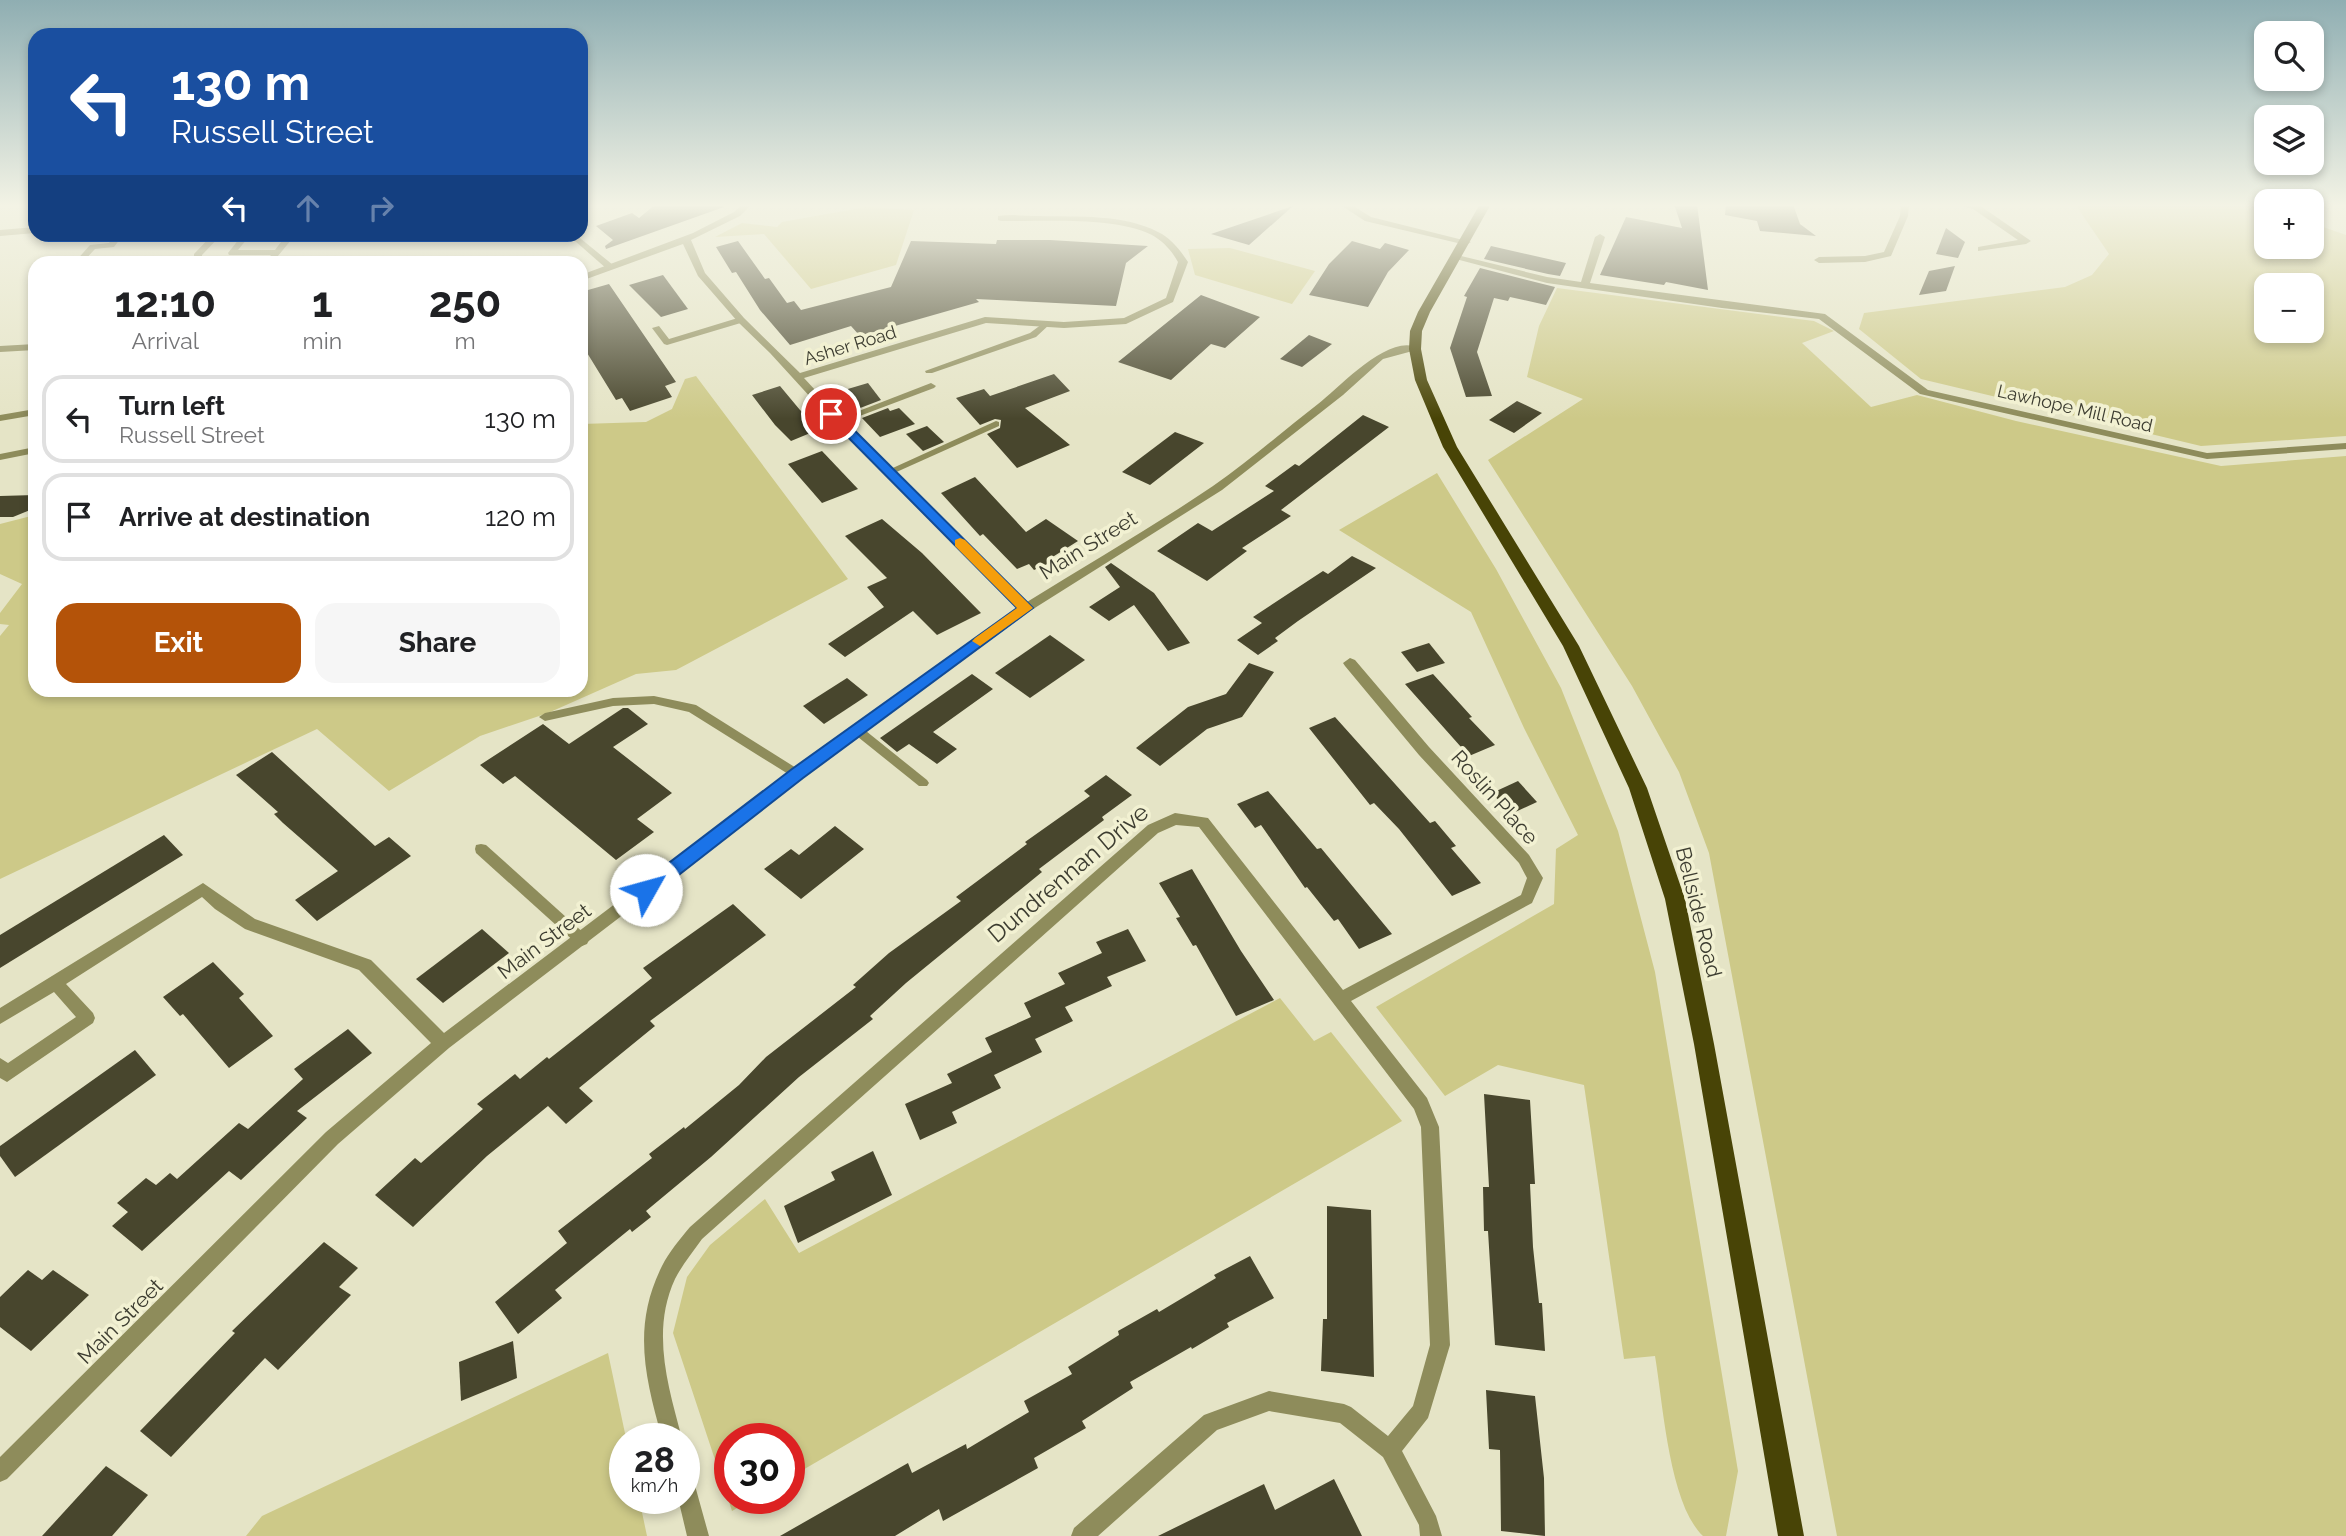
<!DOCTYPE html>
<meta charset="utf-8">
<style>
:root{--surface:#fff;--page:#f6f6f6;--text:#202124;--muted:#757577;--line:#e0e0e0;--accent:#b45309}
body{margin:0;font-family:Raleway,sans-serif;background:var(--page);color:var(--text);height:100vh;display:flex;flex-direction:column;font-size:26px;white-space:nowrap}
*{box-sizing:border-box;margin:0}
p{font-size:23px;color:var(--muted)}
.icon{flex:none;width:38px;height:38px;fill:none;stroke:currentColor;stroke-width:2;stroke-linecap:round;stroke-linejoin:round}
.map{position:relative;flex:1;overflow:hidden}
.panel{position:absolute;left:28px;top:256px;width:560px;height:441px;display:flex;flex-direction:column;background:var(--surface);border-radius:21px;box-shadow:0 4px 10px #0003}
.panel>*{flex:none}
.banner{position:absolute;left:28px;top:28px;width:560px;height:214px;border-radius:21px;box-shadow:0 4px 10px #0003;background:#1a4fa0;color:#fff;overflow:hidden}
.buttons{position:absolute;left:2254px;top:21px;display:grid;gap:14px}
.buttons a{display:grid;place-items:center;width:70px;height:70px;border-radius:14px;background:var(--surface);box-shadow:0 4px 10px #0003;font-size:35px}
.speed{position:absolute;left:609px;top:1423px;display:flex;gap:14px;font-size:35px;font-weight:700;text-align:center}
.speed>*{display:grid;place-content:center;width:91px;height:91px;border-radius:50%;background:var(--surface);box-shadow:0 4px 10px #0003;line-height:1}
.speed small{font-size:18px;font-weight:400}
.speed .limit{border:10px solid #d22;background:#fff;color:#111}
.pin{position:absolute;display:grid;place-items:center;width:60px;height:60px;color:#fff;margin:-30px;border:4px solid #fff;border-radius:50%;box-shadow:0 2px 7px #0007}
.me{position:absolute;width:77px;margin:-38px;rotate:52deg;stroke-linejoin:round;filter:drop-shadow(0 0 5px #0008)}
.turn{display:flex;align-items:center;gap:24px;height:147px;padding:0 28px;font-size:32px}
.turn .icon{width:91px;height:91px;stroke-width:2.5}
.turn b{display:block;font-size:49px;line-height:60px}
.lanes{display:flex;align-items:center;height:66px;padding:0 28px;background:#0003;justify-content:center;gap:35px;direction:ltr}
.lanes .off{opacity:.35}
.eta{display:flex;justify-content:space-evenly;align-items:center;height:119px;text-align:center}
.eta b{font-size:42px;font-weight:700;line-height:49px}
.cta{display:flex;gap:14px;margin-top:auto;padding:14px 28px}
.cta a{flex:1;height:80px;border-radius:21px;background:var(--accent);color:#fff;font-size:28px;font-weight:700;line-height:80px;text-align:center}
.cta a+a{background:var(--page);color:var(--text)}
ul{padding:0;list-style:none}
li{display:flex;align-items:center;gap:21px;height:88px;margin:0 14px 10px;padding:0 14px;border:4px solid var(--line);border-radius:21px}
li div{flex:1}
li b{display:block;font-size:26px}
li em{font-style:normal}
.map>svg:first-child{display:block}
</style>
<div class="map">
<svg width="2346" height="1536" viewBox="0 0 2346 1536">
<rect width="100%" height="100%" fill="#e5e4c6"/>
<g fill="#cdc988" fill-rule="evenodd">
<path d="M2075,204H2266V247H2312V223L2346,235V436L2201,446L1921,379L1859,329L1864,313L2065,287L2092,275L2109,254ZM2266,285H2312V331H2266Z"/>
<path d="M866,207L914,210L896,265L811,289L764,234L715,237L742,223L777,227L782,222Z"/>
<path d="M1230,248L1315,271L1292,304L1195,275L1188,249Z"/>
<path d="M1557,288L1814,321L1834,331L1802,343L1871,407L1917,395L2016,421L2221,466L2346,456V1536H1837L1709,853L1679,772L1632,686L1488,460L1583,399L1527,377L1539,326Z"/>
<path d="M696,376L848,579L676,670L636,674L548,713L480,736L389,791L317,729L0,879V636L9,625L0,624V613L22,584L0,574V524L35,515V690H581V424L646,422L672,409L685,379Z"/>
<path d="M1437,473L1496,569L1561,688L1618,831L1655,972L1738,1471L1726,1536H1703C1669,1504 1663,1403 1655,1356L1624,1359L1584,1085L1498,1065L1445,1096L1376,1007L1554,904L1556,849L1578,835L1524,728L1471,612L1339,530Z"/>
<path d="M1280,998L1314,1041L1331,1032L1402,1121L789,1478V1438H730V1498H755L732,1511L673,1333L687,1277L710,1245L765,1199L799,1253Z"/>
<path d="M608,1353L626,1438L625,1498H639L647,1536H246L262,1516Z"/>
</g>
<g fill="#48462d">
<path d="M656,204H723L724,207L606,249L605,246L613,240L596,226L632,213L639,218Z"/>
<path d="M1674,204H1697L1708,290L1666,282L1664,285L1600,275L1626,217L1682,228Z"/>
<path d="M1726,204H1793L1800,224L1816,236L1760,231L1757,221L1725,215Z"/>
<path d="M1293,206L1249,245L1211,234Z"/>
<path d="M1946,228L1965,242L1958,258L1936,254Z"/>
<path d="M997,240H1050L1148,246L1126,263L1116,306L976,299L979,302L860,336L851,326L790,345L760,310L736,272L732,273L716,247L738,241L765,279L769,278L787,303L794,301L801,310L891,287L911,241L996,244Z"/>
<path d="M1352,241L1380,249L1385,243L1409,250L1388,272L1368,307L1309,295L1329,264Z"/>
<path d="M1491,246L1566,263L1560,276L1548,274L1484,259Z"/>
<path d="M1955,266L1946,291L1919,295L1929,271Z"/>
<path d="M1480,268L1555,287L1546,305L1510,297L1508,301L1494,298L1477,352L1492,396L1466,397L1450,348L1467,297L1464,296Z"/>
<path d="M663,275L688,309L661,317L629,285Z"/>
<path d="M609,284L676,382L665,386L672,397L630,411L622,398L616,400L581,343V292Z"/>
<path d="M1201,295L1260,317L1225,348L1211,344L1171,380L1118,362Z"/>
<path d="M1309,335L1332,344L1302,367L1280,359Z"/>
<path d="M1054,374L1070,391L1025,408L1070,445L1017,468L987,434L1000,428L1001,420L995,419L980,425L956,398L984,389L990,396Z"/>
<path d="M868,383L881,400L855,410L841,391Z"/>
<path d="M780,386L800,410L820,429L791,441L775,425L752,395Z"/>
<path d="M1517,401L1542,413L1514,433L1489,420Z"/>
<path d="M888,408L890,411L899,408L915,424L880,437L862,418Z"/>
<path d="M1363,415L1389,427L1281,510L1291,516L1242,548L1247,551L1207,581L1157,551L1198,523L1212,531L1274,491L1265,486L1295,464L1299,466Z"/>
<path d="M927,426L944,442L923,451L906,434Z"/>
<path d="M1175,432L1204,443L1150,485L1122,472Z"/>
<path d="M822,451L858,489L822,503L788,464Z"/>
<path d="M975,477L1026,532L1046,519L1078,541L1051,558L1054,561L1034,570L1029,564L1017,569L983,534L980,536L941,493Z"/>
<path d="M35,495V508L13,517H0V496Z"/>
<path d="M882,519L922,553L981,613L937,635L913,611L845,657L828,644L884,607L867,587L887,578L845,536Z"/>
<path d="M1352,556L1376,568L1298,621L1275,638L1278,641L1258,655L1237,640L1262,623L1253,617L1323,571L1328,574Z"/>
<path d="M1111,563L1154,593L1190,643L1168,651L1134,605L1109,621L1089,607L1120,587L1105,567Z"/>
<path d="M1050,635L1085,660L1030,698L995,673Z"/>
<path d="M1429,643L1445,663L1417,672L1401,652Z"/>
<path d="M1249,663L1274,672L1242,717L1207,729L1160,766L1136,748L1188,707L1226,694Z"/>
<path d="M972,674L993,689L933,732L957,749L937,764L909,744L897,752L880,738Z"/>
<path d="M1433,674L1472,717L1469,718L1495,745L1469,756L1405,684Z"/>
<path d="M847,678L868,695L824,724L803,706Z"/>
<path d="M623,708H628L648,724L613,747L672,793L637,819L654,832L616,860L515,776L503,784L480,765L543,724L569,744Z"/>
<path d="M1335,717L1430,823L1435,821L1456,846L1451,848L1481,883L1452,896L1399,829L1374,803L1370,805L1309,728Z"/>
<path d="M272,752L375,846L389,837L411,856L317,921L295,900L338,871L283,823L274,814L278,812L236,775Z"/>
<path d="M1106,775L1132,795L1102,817L1104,820L1039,869L1042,872L906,983L870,1016L873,1019L799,1077L711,1157L646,1211L651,1217L632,1232L630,1229L555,1290L562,1298L518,1334L495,1302L567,1243L558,1231L652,1158L649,1154L684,1127L685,1129L739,1085L766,1057L856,987L853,985L889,953L961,901L956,897L1027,844L1025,842L1090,796L1084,791Z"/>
<path d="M1518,781L1537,802L1511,814L1492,793Z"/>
<path d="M1268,791L1317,849L1321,848L1392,934L1359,949L1338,919L1334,921L1307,887L1305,888L1261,825L1255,828L1237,804Z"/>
<path d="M835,826L864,849L801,899L764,869L791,849L799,855Z"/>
<path d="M164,835L183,855L0,968V935Z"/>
<path d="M1192,869L1241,951L1274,1000L1236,1016L1196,945L1193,946L1176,918L1180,917L1159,883Z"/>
<path d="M733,904L766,935L650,1021L655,1026L579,1088L593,1101L566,1124L548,1106L487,1156L413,1227L375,1195L415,1158L421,1163L483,1109L477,1104L515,1074L520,1079L547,1057L549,1059L652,978L643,968Z"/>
<path d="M482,929L509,953L443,1003L416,979Z"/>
<path d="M1128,929L1146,961L1107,977L1112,986L1065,1007L1073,1021L1035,1039L1042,1052L994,1075L1001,1088L952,1112L957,1123L920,1140L905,1104L952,1083L947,1074L992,1052L985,1038L1031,1017L1024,1003L1065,984L1058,973L1102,953L1096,942Z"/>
<path d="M213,962L244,994L239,998L273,1036L229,1068L183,1014L180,1016L163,997Z"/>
<path d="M348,1029L372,1053L297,1111L307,1118L241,1180L229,1171L142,1251L112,1226L128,1212L117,1203L146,1178L156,1185L170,1173L177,1179L239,1123L248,1129L303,1079L294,1069Z"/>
<path d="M135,1050L156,1075L15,1177L0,1156V1146Z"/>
<path d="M1484,1094L1530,1100L1535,1184H1530L1533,1247L1539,1303H1542L1545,1351L1495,1345L1488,1231H1484L1483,1187H1489Z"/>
<path d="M873,1151L892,1195L798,1243L784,1206L835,1180L831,1172Z"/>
<path d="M1327,1206L1371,1210L1374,1377L1321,1371L1323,1319H1327Z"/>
<path d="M324,1242L358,1268L339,1287L351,1295L278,1370L265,1358L171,1457L140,1431L235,1333L232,1331Z"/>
<path d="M1250,1256L1274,1298L1227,1323L1229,1327L1192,1349L1191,1347L1130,1382L1133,1388L1082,1421L1086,1428L1034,1458L1038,1468L943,1521L939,1509L895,1536H780L908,1463L912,1473L966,1444L967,1449L1029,1412L1024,1401L1072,1374L1068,1367L1119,1335L1118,1331L1157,1309L1159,1312L1216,1278L1214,1275Z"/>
<path d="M28,1270L42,1280L53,1270L89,1295L31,1351L0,1327V1297Z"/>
<path d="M513,1341L517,1378L461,1401L459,1362Z"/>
<path d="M1486,1390L1535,1396L1544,1478L1545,1536L1501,1531L1500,1450L1489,1449Z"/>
<path d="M106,1466L148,1495L112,1536H42Z"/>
<path d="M1334,1479L1362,1536H1158L1264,1484L1275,1510Z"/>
</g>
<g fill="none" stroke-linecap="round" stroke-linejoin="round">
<g fill="#8e8c5b" fill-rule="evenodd">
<path d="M1578,204H1591L1592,205L1588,207Z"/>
<path d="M115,234H124L114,247L95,249L83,262H75L90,245L109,243Z"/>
<path d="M213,234H222L202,255V262H194V254Z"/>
<path d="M243,234H251L238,250H275L287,234H296L273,262H265L271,255H229L228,253Z"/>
<path d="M567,234H575L613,265V269H607Z"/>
<path d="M741,317L745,320L744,322L667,345L664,344L652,328L659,326L669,339Z"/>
<path d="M1046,321L1050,324L1036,337L932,373H926L925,371L1030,333Z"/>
<path d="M931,383L936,386L934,388L841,423L838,424L833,421Z"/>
<path d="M996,421L999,422V426L892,474L889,475L884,472Z"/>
<path d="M654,696L696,705L801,771L803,774L801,777H793L689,712L654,704L613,706L545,721L539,717L545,713L613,698Z"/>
<path d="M857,726L861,727L927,780L929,783L927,786H919L853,733L851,730L853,727Z"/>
<path d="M481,844L486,845L587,936L589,940L587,944L582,946L577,944L476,853L475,849L476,845Z"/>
</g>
<g fill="#8e8c5b" fill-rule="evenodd">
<path d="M743,204H752L740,216L691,240L705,273L744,318L800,373L985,317L1064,322L1124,318L1166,298L1178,262C1172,251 1163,241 1152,235C1114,216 1043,222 1001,221L998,220V216C1012,214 1027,216 1041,216C1078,217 1124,214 1158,232C1171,238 1180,250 1188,262L1173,302L1126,324L1064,328L986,323L804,378L842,419L1027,602C1089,563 1153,527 1213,486C1249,461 1283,431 1318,404C1340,387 1391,330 1420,349L1383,359L1343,395L1222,490L1030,611L802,778L449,1048L338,1144L7,1479L0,1482V1457L326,1132L431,1043L359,970L245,929L215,909L202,897L66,984L93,1013L95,1018L93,1023L7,1082L0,1078V1058L8,1063L76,1017L54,992L0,1024V1008L203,883L255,919L371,960L444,1033L792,770L1018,608L834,423L770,353L738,322L698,276L683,244L581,281V275L693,233L734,212Z"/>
<path d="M1339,204H1350L1371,217L1471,242L1466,245L1365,221Z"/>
<path d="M1901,204H1909L1908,216L1891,256L1865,262L1819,263L1814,260L1819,257L1865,256L1884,252L1900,216Z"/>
<path d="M1957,204L1979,205L2031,241L2026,244L1978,251V247L2018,240L1973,209Z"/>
<path d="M1600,234L1605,237L1590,283L1825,314L1928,390L2207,453L2346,443V449L2207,459L1920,394L1819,319L1722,308L1547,283L1452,258L1457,255L1547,277L1581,282L1595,237Z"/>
<path d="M35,344V350L0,352V346Z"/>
<path d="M35,409V415L0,421V415Z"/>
<path d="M35,447V453L0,460V454Z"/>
<path d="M1350,658L1355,660L1429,747L1529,855L1543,878L1532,903L1351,1001L1427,1098L1439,1127L1450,1345L1428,1418L1402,1451L1436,1516L1442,1536H1420L1419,1525L1383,1457L1340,1423L1269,1411L1217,1430L1098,1536H1071L1074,1528L1204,1415L1269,1391L1344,1404L1351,1407L1388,1436L1413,1406L1430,1345L1421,1127L1414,1109L1199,827L1176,825L1158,833L702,1239C693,1252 682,1265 675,1279C651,1331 668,1386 682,1438H662C645,1377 632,1326 662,1266C669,1252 680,1239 690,1227L1148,825L1175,813L1208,818L1343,990L1521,895L1527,878L1519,863L1419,755L1345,666L1343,663Z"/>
<path d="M684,1472L691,1475L694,1482L709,1536H687L678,1498H684Z"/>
</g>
<path fill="#8e8c5b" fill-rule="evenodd" d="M35,227V233L0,236V230Z"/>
<path fill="#484406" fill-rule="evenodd" d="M1480,204H1491L1430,312L1422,331L1421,349L1427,380L1457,447L1579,646L1647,788L1685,899L1714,1044L1804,1536H1778L1694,1044L1665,899L1629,788L1563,646L1443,447L1415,380L1409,349L1410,331L1418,312Z"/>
</g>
<linearGradient id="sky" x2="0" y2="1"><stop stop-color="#8faeb2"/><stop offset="0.49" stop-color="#f3f3e5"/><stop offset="1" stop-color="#f3f3e5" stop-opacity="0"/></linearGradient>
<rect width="2346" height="419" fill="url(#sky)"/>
<path fill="#1a73e8" stroke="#114b97" stroke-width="2" d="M831,410L835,411L1033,608L803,778L653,895H640L638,890L640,885L792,769L1017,608L827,416V411Z"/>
<path fill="#f59e0b" d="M960,538L965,540L1033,608L980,646L972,641L975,638L1017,608L955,546V540Z"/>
<g text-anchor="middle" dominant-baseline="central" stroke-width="7" stroke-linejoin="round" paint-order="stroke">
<g font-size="18" fill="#3d3d31" stroke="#f2f1d2">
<text transform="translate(850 345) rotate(-17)">Asher Road</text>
<text transform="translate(2075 408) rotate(13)">Lawhope Mill Road</text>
</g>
<g font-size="21" fill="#3d3d31" stroke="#f2f1d2">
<text transform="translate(1088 545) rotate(-32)">Main Street</text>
<text transform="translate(1495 797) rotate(48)">Roslin Place</text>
<text transform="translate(1699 912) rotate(76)">Bellside Road</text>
<text transform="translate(544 941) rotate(-37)">Main Street</text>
<text transform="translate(120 1321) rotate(-45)">Main Street</text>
</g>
<g font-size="24" fill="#3d3d31" stroke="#f2f1d2">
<text transform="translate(1068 873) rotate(-40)">Dundrennan Drive</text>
</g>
</g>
</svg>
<div class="buttons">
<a><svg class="icon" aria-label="search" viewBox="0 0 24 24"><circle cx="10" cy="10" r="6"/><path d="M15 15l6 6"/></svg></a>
<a><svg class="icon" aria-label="layers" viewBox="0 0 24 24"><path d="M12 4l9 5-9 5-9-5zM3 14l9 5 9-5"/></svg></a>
<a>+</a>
<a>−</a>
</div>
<div class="speed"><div>28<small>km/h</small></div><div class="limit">30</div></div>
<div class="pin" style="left:831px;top:414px;background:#d93025"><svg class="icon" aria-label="arrive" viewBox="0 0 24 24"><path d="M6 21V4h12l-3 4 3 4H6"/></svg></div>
<svg class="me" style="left:646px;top:890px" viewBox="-20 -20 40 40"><circle r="19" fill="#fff"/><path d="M0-13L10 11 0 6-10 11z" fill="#1a73e8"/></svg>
<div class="banner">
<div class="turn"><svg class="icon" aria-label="left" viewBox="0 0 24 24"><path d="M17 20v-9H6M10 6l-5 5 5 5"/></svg><div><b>130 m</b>Russell Street</div></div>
<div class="lanes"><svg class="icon" aria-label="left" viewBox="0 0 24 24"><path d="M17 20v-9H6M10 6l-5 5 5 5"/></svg><svg class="icon off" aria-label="ahead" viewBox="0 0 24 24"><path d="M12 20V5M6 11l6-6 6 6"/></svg><svg class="icon off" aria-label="right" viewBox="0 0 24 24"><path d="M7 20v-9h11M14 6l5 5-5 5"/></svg></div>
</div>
<section class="panel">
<div class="eta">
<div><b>12:10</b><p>Arrival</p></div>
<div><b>1</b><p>min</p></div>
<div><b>250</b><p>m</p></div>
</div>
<ul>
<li><svg class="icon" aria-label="left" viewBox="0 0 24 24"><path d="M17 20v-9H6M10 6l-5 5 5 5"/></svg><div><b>Turn left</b><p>Russell Street</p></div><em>130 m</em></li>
<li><svg class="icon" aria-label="arrive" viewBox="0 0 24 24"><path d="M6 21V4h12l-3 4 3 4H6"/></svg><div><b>Arrive at destination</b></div><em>120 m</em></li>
</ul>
<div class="cta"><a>Exit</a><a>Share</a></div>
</section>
</div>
